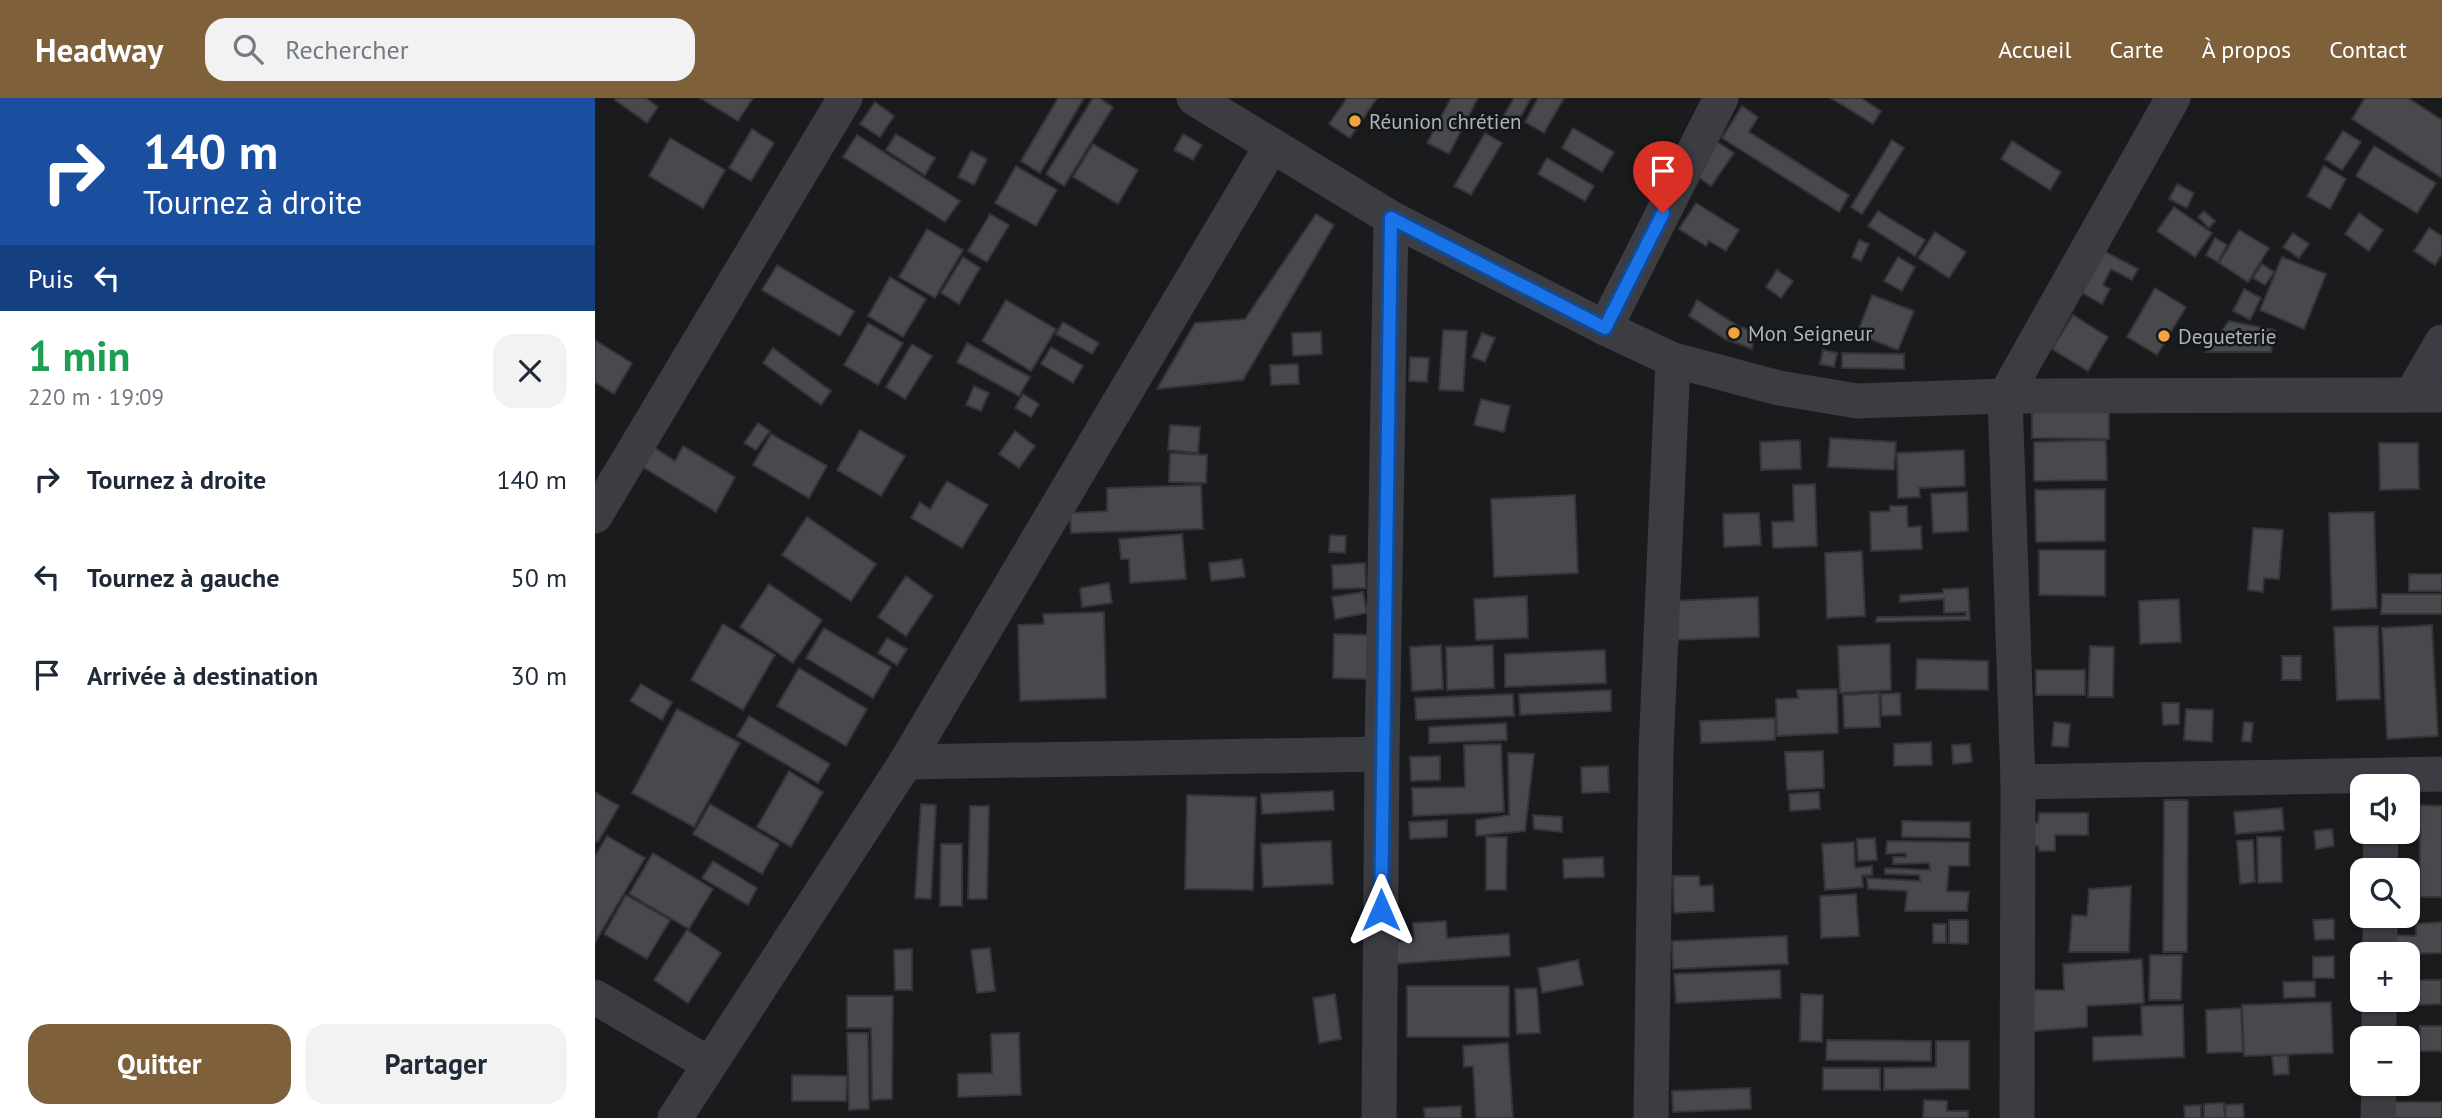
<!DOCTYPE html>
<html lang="fr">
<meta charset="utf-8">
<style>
:root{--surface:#fff;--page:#f2f2f3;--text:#1f2937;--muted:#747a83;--accent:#7e603a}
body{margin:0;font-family:"PT Sans",sans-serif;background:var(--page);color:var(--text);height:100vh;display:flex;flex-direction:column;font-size:26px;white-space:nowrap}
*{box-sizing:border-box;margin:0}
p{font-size:23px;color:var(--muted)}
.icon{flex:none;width:38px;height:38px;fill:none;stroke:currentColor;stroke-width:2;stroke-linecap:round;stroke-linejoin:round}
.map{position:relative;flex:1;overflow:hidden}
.side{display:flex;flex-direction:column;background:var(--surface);width:595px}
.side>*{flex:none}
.banner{background:#1a4fa0;color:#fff;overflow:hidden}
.buttons{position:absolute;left:1755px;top:676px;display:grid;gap:14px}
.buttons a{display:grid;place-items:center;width:70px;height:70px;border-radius:14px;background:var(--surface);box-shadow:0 2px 5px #0004;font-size:35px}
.pin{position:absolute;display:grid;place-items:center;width:60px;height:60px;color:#fff;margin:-72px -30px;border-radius:50% 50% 50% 0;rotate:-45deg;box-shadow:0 0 7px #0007}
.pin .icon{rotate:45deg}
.me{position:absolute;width:77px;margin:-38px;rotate:0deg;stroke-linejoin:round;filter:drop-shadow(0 0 5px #0008)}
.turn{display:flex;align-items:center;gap:24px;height:147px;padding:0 28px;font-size:32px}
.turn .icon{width:91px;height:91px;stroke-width:2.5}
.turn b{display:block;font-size:49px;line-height:60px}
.then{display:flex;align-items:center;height:66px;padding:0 28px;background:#0003;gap:14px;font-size:26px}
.round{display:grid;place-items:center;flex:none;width:74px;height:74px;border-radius:21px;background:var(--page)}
.overview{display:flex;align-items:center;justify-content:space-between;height:119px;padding:0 28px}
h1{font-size:42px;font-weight:700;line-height:52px;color:#1e9e55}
.cta{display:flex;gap:14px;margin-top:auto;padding:14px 28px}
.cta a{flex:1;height:80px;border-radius:21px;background:var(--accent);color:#fff;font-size:28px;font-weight:700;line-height:80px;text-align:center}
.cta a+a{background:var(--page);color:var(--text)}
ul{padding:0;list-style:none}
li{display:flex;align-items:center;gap:21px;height:98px;padding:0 28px}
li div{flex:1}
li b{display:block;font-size:26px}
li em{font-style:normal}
header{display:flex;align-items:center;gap:42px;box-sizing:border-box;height:98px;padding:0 35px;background:var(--accent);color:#fff}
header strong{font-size:33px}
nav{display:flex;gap:38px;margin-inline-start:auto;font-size:24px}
.search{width:490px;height:63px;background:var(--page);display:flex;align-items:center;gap:18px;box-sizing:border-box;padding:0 24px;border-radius:21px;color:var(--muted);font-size:26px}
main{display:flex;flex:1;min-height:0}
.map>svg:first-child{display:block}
</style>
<header>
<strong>Headway</strong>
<div class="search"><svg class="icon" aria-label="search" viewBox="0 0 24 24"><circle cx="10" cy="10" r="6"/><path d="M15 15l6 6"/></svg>Rechercher</div>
<nav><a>Accueil</a><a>Carte</a><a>À propos</a><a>Contact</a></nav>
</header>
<main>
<section class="side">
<div class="banner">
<div class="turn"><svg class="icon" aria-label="right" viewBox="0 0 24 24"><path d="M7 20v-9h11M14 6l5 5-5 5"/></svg><div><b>140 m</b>Tournez à droite</div></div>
<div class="then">Puis<svg class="icon" aria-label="left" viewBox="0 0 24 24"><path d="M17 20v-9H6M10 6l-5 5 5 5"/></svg></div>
</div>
<div class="overview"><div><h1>1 min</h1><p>220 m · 19:09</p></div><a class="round"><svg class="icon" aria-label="close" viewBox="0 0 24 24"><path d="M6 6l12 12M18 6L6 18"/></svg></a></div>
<ul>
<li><svg class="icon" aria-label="right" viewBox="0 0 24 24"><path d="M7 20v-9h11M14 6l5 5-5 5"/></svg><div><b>Tournez à droite</b></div><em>140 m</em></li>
<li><svg class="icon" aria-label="left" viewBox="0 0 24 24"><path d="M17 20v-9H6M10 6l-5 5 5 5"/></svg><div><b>Tournez à gauche</b></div><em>50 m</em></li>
<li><svg class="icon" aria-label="arrive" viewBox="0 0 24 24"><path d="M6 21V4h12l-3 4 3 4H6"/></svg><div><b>Arrivée à destination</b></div><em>30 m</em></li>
</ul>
<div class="cta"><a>Quitter</a><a>Partager</a></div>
</section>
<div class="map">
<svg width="1847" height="1020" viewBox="0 0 1847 1020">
<rect width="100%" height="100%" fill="#1a1b1d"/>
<g fill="#47494d" stroke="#343539" stroke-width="2">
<path d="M21,0H51L63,9L52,25L20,2Z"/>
<path d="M105,0H158L143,23Z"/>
<path d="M463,0H489L445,75L426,63Z"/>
<path d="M498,0H504L518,9L469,88L451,76Z"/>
<path d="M752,0H782L755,40L734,26Z"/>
<path d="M856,0H883L854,56L832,45Z"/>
<path d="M919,0H936L918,32L905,24Z"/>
<path d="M943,0H969L949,35L930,24Z"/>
<path d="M1236,0H1266L1286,13L1278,26Z"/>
<path d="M1770,0H1813L1847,22V80L1757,21Z"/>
<path d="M280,4L299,18L285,39L265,26Z"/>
<path d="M1147,8L1163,19L1154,34L1254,97L1244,114L1127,40Z"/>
<path d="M978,30L1019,54L1007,74L967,50Z"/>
<path d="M157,31L179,45L156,83L134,70Z"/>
<path d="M1748,33L1766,44L1747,72L1730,61Z"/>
<path d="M890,35L907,45L876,97L859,88Z"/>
<path d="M301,36L340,60L330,77L291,52Z"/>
<path d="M588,36L607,47L598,62L579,52Z"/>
<path d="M262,37L365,103L350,124L248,59Z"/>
<path d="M75,40L130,72L108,110L54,78Z"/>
<path d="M1297,42L1309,50L1267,116L1256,109Z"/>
<path d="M1121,43L1139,55L1116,88L1099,76Z"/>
<path d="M1417,43L1466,74L1455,92L1406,61Z"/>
<path d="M498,46L543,72L523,106L478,79Z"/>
<path d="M1779,48L1841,85L1822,115L1761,78Z"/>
<path d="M376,53L392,61L379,87L363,79Z"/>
<path d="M952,60L999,88L990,103L943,76Z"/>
<path d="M421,68L462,92L441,128L400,105Z"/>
<path d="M1729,68L1751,81L1735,111L1712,98Z"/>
<path d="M1582,86L1599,95L1592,110L1574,101Z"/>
<path d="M1101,105L1144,132L1131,153L1114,143L1111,148L1084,131Z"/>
<path d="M1579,109L1617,135L1600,159L1562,133Z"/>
<path d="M1283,113L1330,142L1320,158L1273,128Z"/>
<path d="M1609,113L1620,123L1614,130L1603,119Z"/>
<path d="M1764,115L1788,132L1774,153L1750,136Z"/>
<path d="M395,116L414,127L392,164L373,153Z"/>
<path d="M721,116L739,127L648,282L562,291L600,225L650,221Z"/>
<path d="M1834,130L1847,138V156L1840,167L1819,153Z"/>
<path d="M332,131L368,152L340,200L304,179Z"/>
<path d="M1644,132L1674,150L1653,184L1624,165Z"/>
<path d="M1340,134L1371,154L1354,180L1323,160Z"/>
<path d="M1698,135L1714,146L1704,160L1688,149Z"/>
<path d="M1620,140L1632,147L1623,164L1611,157Z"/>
<path d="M1264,142L1274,146L1266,163L1257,159Z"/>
<path d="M1509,153L1543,171L1537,182L1516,171L1508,187L1515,191L1507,206L1477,189Z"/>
<path d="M368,159L385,170L364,206L346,195Z"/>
<path d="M1303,159L1320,169L1307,193L1289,183Z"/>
<path d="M1687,159L1731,176L1709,231L1665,212Z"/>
<path d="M1667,166L1679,174L1670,187L1658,180Z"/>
<path d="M182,167L259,213L245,238L167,192Z"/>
<path d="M1182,172L1198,183L1186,200L1171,189Z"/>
<path d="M295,179L331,201L308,239L273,218Z"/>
<path d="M1560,190L1591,209L1562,257L1532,239Z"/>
<path d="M1649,191L1666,200L1655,222L1638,213Z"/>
<path d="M1277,197L1319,213L1303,252L1262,236Z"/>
<path d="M411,202L461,231L436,273L387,243Z"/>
<path d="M1102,202L1145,229L1160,233L1157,251L1130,241L1094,218Z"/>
<path d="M1478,217L1513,239L1493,273L1457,251Z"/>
<path d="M1634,223L1680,232L1676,254H1611Z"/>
<path d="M468,224L504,245L497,256L461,236Z"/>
<path d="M273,225L308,245L283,287L249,267Z"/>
<path d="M848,232L872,233L868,293L844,292Z"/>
<path d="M726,234L727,256L698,258L697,235Z"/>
<path d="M887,235L900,240L890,264L877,259Z"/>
<path d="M0,242L37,265L19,296L0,284Z"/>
<path d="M372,245L435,279L424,298L362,264Z"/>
<path d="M317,246L337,258L310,301L291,289Z"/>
<path d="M456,249L488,268L478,285L446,266Z"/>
<path d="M178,250L236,293L226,307L168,265Z"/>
<path d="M1228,252L1242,255L1239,269L1225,266Z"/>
<path d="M1247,255L1309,256V271L1247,270Z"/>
<path d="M815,259L834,260L832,284L814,283Z"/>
<path d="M703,266L704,286L676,287L675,267Z"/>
<path d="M379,288L394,295L386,313L371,307Z"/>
<path d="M428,296L444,306L436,319L420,310Z"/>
<path d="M886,301L915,308L909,334L879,327Z"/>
<path d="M1437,306H1514V341L1437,340Z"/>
<path d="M163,325L175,333L161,352L149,345Z"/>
<path d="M575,327L605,329L603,355L573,352Z"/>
<path d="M265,332L310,358L286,398L242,372Z"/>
<path d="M420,333L440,348L424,370L404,356Z"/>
<path d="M176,336L232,368L214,400L158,367Z"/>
<path d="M1235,340L1301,344L1299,372L1233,369Z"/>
<path d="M1205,342L1206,371L1166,372L1165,344Z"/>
<path d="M1511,342L1512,382L1439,383V344Z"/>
<path d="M1784,345H1823L1824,391L1785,392Z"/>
<path d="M57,348L80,363L88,348L140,379L121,414L46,368Z"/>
<path d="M1369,352L1370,388L1324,390L1325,399L1303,400L1302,355Z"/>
<path d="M575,355L612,357L611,385L574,384Z"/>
<path d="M352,383L393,407L367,450L316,420L325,404L335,411Z"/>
<path d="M1220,386L1222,448L1178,450L1177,424L1199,423L1198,387Z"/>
<path d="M606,387L608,431L476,435L475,415L512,413V390Z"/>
<path d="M1510,391V443L1441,444L1440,392Z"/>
<path d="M1372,394L1373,433L1338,435L1336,396Z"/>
<path d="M980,397L983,475L899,479L896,401Z"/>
<path d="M1295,408H1312L1313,429L1326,428L1327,451L1276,453L1275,414L1295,413Z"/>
<path d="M1779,414L1782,510L1737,512L1734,415Z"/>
<path d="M1164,415L1166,447L1129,449L1128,416Z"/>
<path d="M212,419L281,466L256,503L187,457Z"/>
<path d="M1658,430L1688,432L1684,481L1669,480L1668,494L1653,492Z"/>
<path d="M587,436L591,481L535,485L534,461H526L524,441Z"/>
<path d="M735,437L751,438L750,455L734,454Z"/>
<path d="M1444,452H1510V498L1444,497Z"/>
<path d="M1267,453L1270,518L1232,520L1230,455Z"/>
<path d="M647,461L650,479L616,483L614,465Z"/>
<path d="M770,465L771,490L738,491L737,467Z"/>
<rect x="1814" y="476" width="33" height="17"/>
<path d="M311,478L338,498L311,538L283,519Z"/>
<path d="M514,485L517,505L487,509L485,490Z"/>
<path d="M174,486L227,522L198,565L145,529Z"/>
<path d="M1373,490L1375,522L1281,524L1282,519L1371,518V514L1349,515V501L1305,504V497L1348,495V491Z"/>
<path d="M768,494L772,515L740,521L737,499Z"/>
<path d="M1787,496H1847V516H1786Z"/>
<path d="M932,498L933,540L881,542L879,501Z"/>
<path d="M1163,499L1164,539L1077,542L1075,503Z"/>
<path d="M1584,501L1586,544L1545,546L1544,503Z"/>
<path d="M509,514L511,600L425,603L423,527L449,526L448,516Z"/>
<path d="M128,526L180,557L148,612L96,582Z"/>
<path d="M1837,527L1843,638L1792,641L1787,530Z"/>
<path d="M1783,528L1785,601L1742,602L1739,529Z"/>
<path d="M229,530L296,569L278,600L211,560Z"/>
<path d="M739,536L773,537L772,581L738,580Z"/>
<path d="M292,540L312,551L302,567L283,555Z"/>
<path d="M1295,546L1296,592L1245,595L1243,548Z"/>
<path d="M846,547L848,591L817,593L815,549Z"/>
<path d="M898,547L899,590L852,592L851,549Z"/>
<path d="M1495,548L1519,549L1518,599H1493Z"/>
<path d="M1010,552L1011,585L910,589V556Z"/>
<rect x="1687" y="558" width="19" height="24"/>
<path d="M1322,561L1393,563V592L1321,591Z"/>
<path d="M204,570L272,611L251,648L182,608Z"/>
<rect x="1441" y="572" width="49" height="25"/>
<path d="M46,586L77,604L67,622L35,603Z"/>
<path d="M1242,591L1243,635L1182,638L1181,601L1203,600L1202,592Z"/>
<path d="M1016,592V613L925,617L924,596Z"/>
<path d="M1284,595L1285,629L1249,630L1248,597Z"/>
<path d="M1305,595L1306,617L1287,618L1286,596Z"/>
<path d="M918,596L919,618L821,622L820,600Z"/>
<path d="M1567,605H1584V626L1568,627Z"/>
<path d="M82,611L145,645L99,729L37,695Z"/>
<path d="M1591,611L1618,612L1617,644L1589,642Z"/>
<path d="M154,618L235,666L223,685L142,638Z"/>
<path d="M1180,620V642L1106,645L1105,623Z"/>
<path d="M1459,624L1475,626L1473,649L1457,648Z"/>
<path d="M1649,624L1658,625L1656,644L1647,643Z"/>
<path d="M911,625L912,642L834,645V629Z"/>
<path d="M1336,644L1337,667L1299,668V646Z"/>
<path d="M906,646L909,714L818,718L817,690L870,689L869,647Z"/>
<path d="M1375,646L1377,664L1358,666L1357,647Z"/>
<path d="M1228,653L1229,690L1192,692L1190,654Z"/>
<path d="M913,655L939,656L930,733L881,738V722L914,717Z"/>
<path d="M845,658V682L816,683L815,659Z"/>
<path d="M1013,668L1014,694L987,695L986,669Z"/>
<path d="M194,673L228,694L196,749L162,729Z"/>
<path d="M738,693L739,712L667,716L666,696Z"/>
<path d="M0,694L24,708L3,744L0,743Z"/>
<path d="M1224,694L1225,711L1195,713L1194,696Z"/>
<path d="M592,697L661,699L658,792L590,791Z"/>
<path d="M1569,702H1593L1592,854H1568Z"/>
<path d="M115,706L184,746L167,776L98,736Z"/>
<path d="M326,706L341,707L336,801L320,800Z"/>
<path d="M1825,707L1847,708V799H1825Z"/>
<path d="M375,708H394L392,801H373Z"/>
<path d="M1687,710L1689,732L1641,736L1639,714Z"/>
<path d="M1444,715H1493V737H1460V753H1444L1443,748H1428L1429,725H1443Z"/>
<path d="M938,717L967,719V734L939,731Z"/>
<path d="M852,722V739L815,741L814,724Z"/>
<path d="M1307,723L1375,724V740L1307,739Z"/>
<path d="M1737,731L1739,748L1721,751L1719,733Z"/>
<path d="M12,738L50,760L0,844V758Z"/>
<path d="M891,739H912L911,792H891Z"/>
<path d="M1662,739H1686L1687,784L1663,785Z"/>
<path d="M1280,740L1282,762L1263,763L1262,741Z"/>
<path d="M1658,742L1660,784L1645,786L1642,743Z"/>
<path d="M736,743L738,786L668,789L666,746Z"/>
<path d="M1292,743L1374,744V768H1354L1352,793L1374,794L1372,813H1310L1312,793L1273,791L1272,780L1325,783L1324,777L1290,776V770L1335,772L1334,765L1298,766V759H1311V755L1291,756Z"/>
<path d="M1259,744L1260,770L1277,768V777L1267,778L1268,789L1230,792L1227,746Z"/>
<path d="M346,746H367V808H345Z"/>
<path d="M58,755L118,791L94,831L34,796Z"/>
<path d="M1008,759L1009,779L969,780L968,761Z"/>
<path d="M118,763L162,790L153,807L107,780Z"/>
<path d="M1078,778H1104L1105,788L1118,787L1119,813L1079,815Z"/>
<path d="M1536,788L1534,854H1474L1477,817L1492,818L1494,791Z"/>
<path d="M1261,796L1264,838L1226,840L1225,798Z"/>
<path d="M31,797L75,822L52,861L9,836Z"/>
<path d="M1813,801H1818L1816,828L1796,827V817H1813Z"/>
<path d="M1739,821V841L1720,842L1718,822Z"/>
<path d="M1354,822H1373V846L1354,845Z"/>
<path d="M851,823L852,840L914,836L915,858L798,866L797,844L819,843L818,825Z"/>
<path d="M1847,824V855L1802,856L1799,837L1821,838V826Z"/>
<rect x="1338" y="826" width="13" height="19"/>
<path d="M92,832L126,855L93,905L59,882Z"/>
<path d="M1192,838L1193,866L1078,871L1077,843Z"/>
<path d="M395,850L400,893L382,895L376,852Z"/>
<path d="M317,851V892H300L299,852Z"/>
<path d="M1555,857H1587L1586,902H1554Z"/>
<path d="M1739,858V880H1718V859Z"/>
<path d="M1547,861L1549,905L1492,908V929L1429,934L1428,892H1469L1468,866Z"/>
<path d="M983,862L988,887L947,895L943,870Z"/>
<path d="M1185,872L1186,900L1081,905L1079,876Z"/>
<path d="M1824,882H1846V906L1824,907Z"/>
<path d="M1720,883V899L1689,900L1688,884Z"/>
<rect x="812" y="888" width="102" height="51"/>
<path d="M942,890L945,935L922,936L920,891Z"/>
<path d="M740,896L746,941L724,945L718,900Z"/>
<path d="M1206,896L1228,897L1227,944L1205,943Z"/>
<path d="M252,898H298L297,1001L277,1002L276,930H252Z"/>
<path d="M1736,904L1738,955L1649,958L1647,907Z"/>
<path d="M1588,907L1589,959L1498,963V939L1547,937L1546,908Z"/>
<path d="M1646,910L1648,954L1612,955L1611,912Z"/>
<rect x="1825" y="928" width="22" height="25"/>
<path d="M252,935H273L274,1011L254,1012Z"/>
<path d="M424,935L426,997L363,999V976L397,975L396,936Z"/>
<path d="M1232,942L1336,943V963L1231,962Z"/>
<path d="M1341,943H1374V991L1289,992V970L1341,969Z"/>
<path d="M913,945L918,1020H881L878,968L869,969L868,948Z"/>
<path d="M1693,957L1694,976L1679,977L1677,958Z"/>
<rect x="1228" y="970" width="57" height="22"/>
<path d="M197,977L252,978L251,1003H197Z"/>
<path d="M1155,990L1156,1011L1078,1014L1077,993Z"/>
<path d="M1329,1002L1352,1003V1013H1373V1020H1328Z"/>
<path d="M1797,1004H1847V1020H1798Z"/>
<path d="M1629,1005L1630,1020H1609V1006Z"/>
<path d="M1648,1006L1649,1020H1631L1630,1007Z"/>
<path d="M1606,1007V1020H1590L1589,1008Z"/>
<path d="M866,1008V1020H830L829,1010Z"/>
</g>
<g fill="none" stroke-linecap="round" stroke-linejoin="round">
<g stroke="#3b3d42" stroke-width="35">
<path d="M599,0L796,120L1010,230L1078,262L1184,290L1262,303L1410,298L1847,297"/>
<path d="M1010,230L1126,0"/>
<path d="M1817,296L1847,244"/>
<path d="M0,418L250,0"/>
<path d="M311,664L787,656"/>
<path d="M1423,684L1847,676"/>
<path d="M1785,772L1786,733"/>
<path d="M1785,856V817"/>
<path d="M0,899L114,966"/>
<path d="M1784,940V901"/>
<path d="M80,1020L311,664L677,47"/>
<path d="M784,1020L787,656L796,120"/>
<path d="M1056,1020L1061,653L1078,262"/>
<path d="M1422,1020L1423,684L1410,298L1578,0"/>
<path d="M1783,1020L1784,985"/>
</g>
</g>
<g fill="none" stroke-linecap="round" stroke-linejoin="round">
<g stroke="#114b97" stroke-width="18">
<path id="route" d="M786,812L796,120L1010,230L1068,115"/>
</g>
<use href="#route" stroke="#1a73e8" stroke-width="12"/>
</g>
<g fill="#f2a33d" stroke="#151618" stroke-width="2.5">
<circle cx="760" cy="23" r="7"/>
<circle cx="1139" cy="235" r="7"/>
<circle cx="1569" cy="238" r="7"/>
</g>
<g text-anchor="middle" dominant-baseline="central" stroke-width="5" stroke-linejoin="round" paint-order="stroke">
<g font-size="21" fill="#adb3bc" stroke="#151618" text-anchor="start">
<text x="774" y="23">Réunion chrétien</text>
<text x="1153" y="235">Mon Seigneur</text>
<text x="1583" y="238">Degueterie</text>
</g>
</g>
</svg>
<div class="buttons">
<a><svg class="icon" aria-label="sound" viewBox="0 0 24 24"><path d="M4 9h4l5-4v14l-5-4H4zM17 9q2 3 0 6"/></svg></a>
<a><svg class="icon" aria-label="search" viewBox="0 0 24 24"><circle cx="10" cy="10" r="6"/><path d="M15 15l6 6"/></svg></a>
<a>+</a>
<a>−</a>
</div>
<div class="pin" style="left:1068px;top:115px;background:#d93025"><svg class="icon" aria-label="arrive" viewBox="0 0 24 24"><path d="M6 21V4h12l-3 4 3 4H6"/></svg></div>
<svg class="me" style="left:786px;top:812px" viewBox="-20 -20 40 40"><path d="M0-17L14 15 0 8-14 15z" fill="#1a73e8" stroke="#fff" stroke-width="4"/></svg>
</div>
</main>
